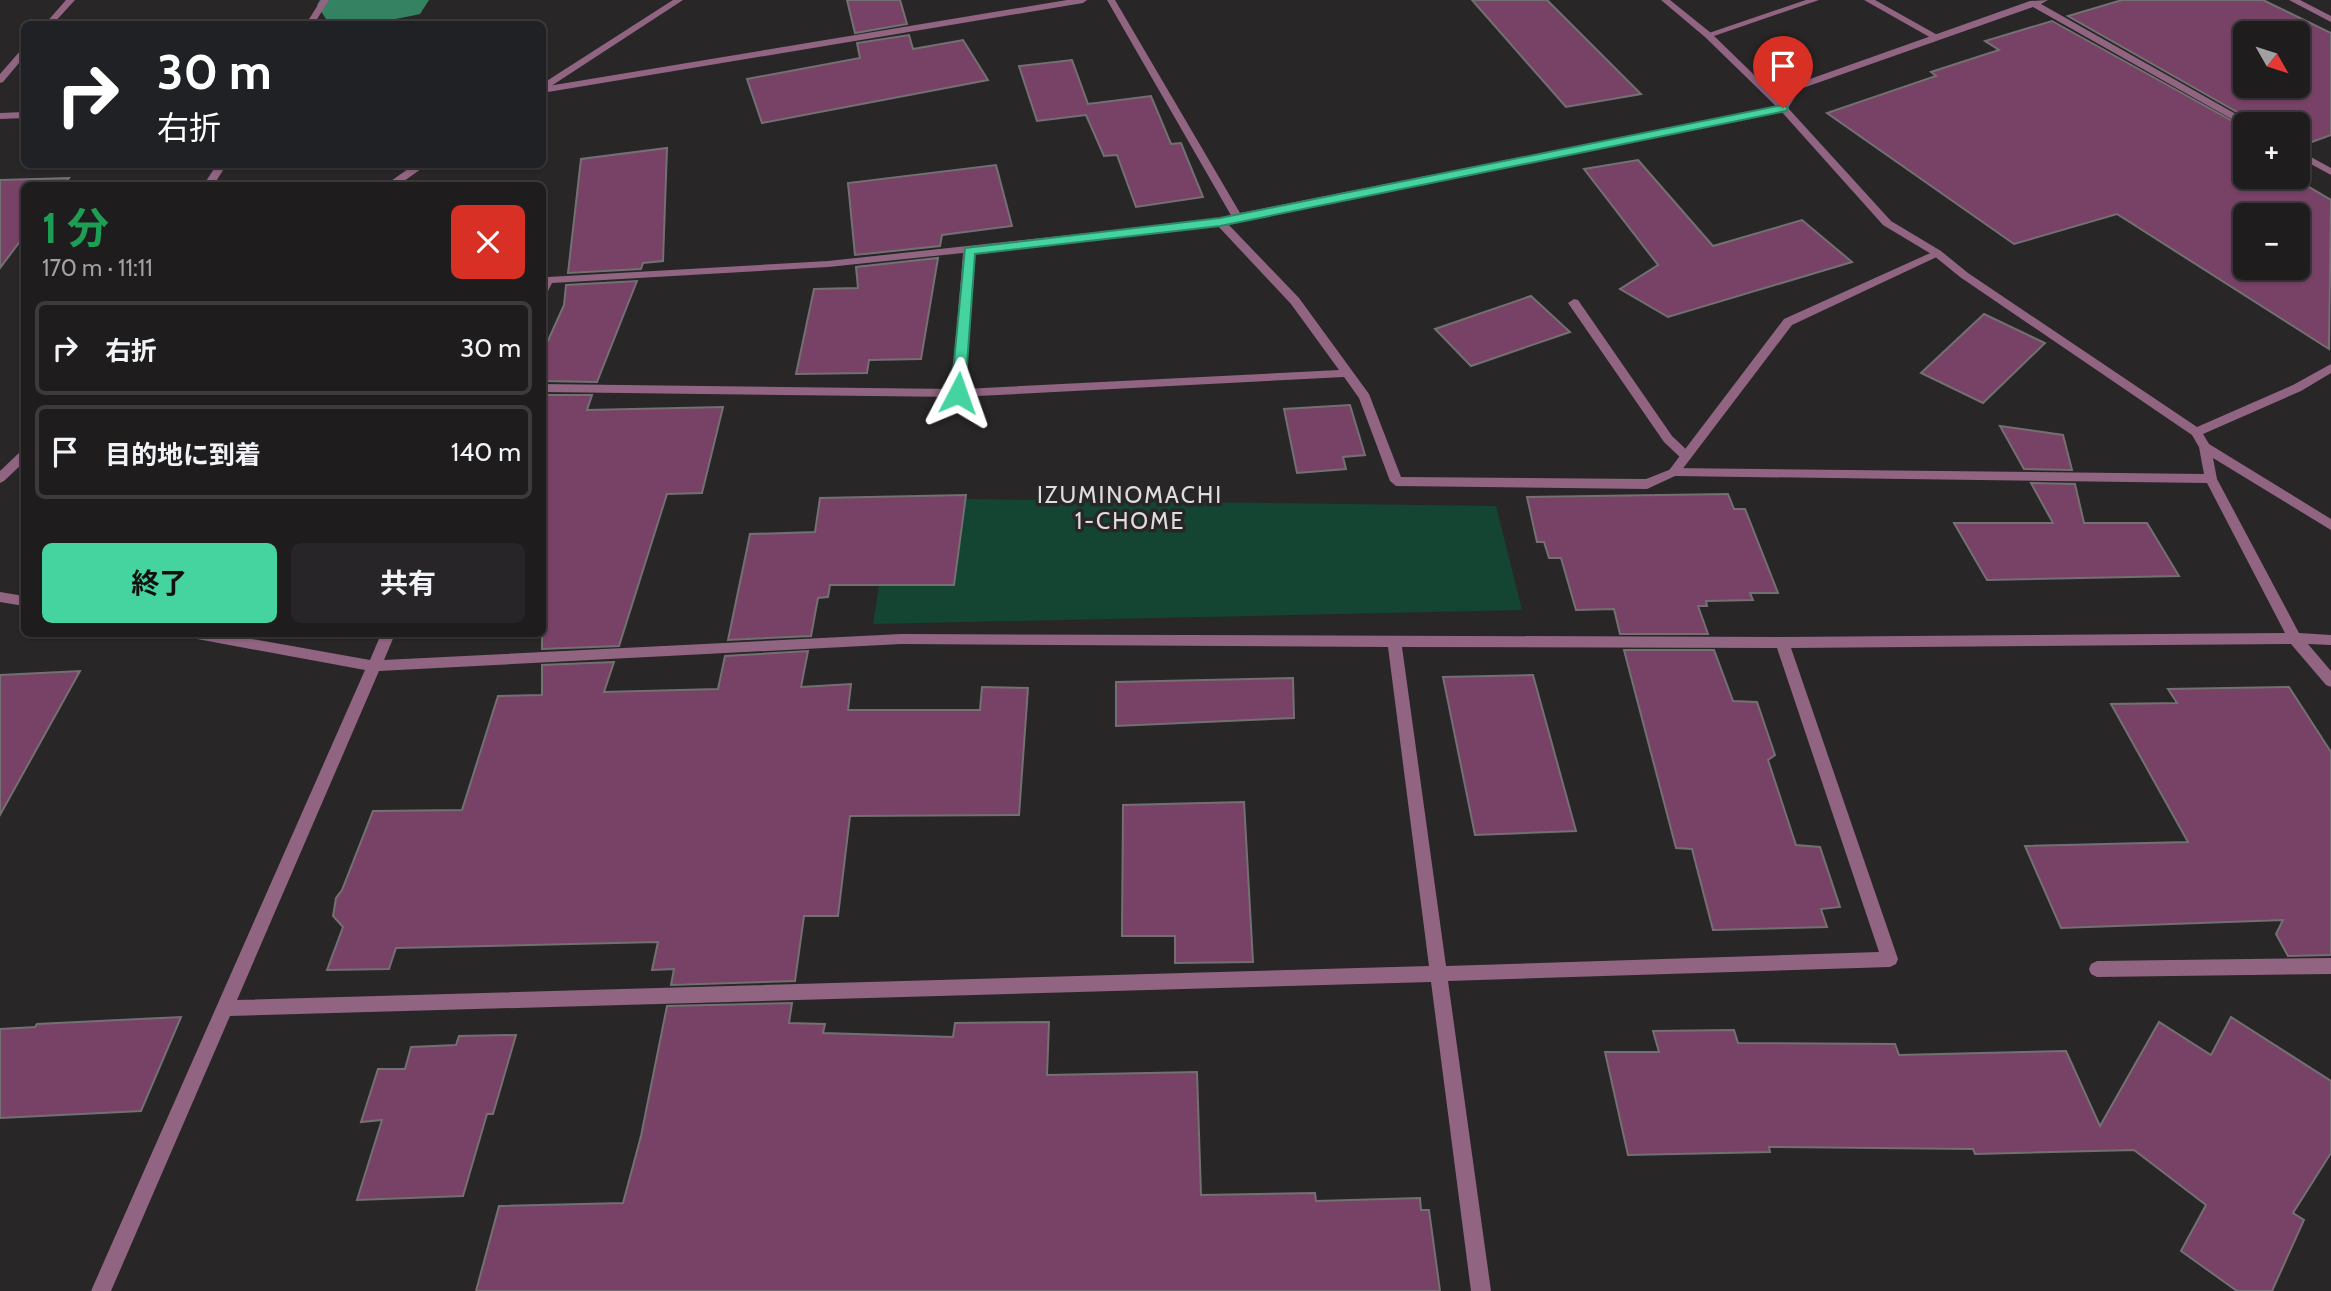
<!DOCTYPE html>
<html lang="ja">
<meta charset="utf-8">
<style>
:root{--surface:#1f1c1e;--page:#272527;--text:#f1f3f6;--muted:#a1a1a4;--line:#3c3a3c;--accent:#45d49f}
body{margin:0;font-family:Cabin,"Noto Sans JP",sans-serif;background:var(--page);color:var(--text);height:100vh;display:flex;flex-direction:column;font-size:26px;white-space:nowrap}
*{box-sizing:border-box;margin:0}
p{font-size:23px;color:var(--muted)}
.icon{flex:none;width:38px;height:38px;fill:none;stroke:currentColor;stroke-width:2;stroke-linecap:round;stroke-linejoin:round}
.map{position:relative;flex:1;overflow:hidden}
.details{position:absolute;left:21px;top:182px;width:525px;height:455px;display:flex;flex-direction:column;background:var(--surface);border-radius:10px;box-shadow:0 2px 5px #0004,0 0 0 2px var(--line)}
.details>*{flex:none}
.banner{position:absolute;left:21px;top:21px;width:525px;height:147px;border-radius:10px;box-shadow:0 2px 5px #0004,0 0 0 2px var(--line);background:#202124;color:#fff;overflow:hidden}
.needle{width:46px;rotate:129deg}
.controls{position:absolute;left:2233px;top:21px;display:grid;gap:14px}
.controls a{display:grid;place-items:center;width:77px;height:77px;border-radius:10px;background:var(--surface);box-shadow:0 2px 5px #0004,0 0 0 2px var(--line);font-size:35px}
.pin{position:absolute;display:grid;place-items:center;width:60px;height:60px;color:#fff;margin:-72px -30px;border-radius:50% 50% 50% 0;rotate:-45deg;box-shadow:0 0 7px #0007}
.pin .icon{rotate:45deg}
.me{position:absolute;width:77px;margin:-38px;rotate:4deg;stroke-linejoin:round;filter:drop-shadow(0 0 5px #0008)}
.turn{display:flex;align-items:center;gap:24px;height:147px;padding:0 21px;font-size:32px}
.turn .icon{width:91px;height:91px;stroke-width:2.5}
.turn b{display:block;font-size:49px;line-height:60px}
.round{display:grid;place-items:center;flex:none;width:74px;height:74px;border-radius:10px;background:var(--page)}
.headline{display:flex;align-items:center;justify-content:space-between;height:119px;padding:0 21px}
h1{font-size:42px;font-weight:700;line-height:52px;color:#1e9e55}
.primary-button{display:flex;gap:14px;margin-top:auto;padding:14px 21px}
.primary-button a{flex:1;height:80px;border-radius:10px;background:var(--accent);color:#111;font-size:28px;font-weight:700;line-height:80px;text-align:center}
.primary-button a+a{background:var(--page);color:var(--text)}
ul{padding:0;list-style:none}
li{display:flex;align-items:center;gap:21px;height:94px;margin:0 14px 10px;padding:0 7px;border:4px solid var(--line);border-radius:10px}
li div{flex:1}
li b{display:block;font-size:26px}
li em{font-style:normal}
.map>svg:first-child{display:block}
</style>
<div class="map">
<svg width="2331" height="1291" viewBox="0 0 2331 1291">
<rect width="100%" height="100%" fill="#292628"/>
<path fill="#134532" d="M893,498L1496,506L1522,610L873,624Z"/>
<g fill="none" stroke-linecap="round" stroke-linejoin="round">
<path fill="#358263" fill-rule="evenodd" d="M320,0H429L420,14C388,21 358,26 326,19L317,5Z"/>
</g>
<g fill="#784166" stroke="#737072" stroke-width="2" fill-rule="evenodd">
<path d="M847,0H900L907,24L855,33Z"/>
<path d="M1472,0H1547L1641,94L1566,107Z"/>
<path d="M2122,0H2263L2331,33V135L2298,147V124H2254L2251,120L2068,16ZM2245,33H2298V86H2245Z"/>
<path d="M2052,21L2245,128V177H2292L2331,200L2329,349L2117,214L2014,244L1827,113L1936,76L1931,72L1999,50L1985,41ZM2245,215H2298V268H2245Z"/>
<path d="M909,35L913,49L963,40L988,80L762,123L747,79L860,58L857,43Z"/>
<path d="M1072,60L1088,104L1151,96L1171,144L1181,143L1203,197L1136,207L1117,155L1104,156L1086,115L1037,121L1019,66Z"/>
<path d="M667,148L663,261L643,263L641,269L568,273L581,159Z"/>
<path d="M1638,160L1713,246L1802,220L1852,262L1668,317L1620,289L1658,265L1584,169Z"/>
<path d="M996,165L1012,226L942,235L940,246L855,255L848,183Z"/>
<path d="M69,178L63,186H24V236L0,268V180Z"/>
<path d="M938,258L921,359L869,360L867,373L796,374L814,289L858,288L856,267Z"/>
<path d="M637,281L597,382L542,381V354L564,305L566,285Z"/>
<path d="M1531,296L1570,332L1471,366L1435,329Z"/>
<path d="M1984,314L2045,343L1983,403L1921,373Z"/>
<path d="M542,395H592L587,410L723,407L702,493L667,494L619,646L542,649Z"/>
<path d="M1350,405L1365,455L1343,457L1346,469L1297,473L1284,409Z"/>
<path d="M2000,426L2063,435L2072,470L2024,469Z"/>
<path d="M2031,483L2075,484L2084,523H2147L2179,576L1987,580L1954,523H2053Z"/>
<path d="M1728,494L1734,509H1745L1778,593H1750L1753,600L1706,601L1707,606H1698L1708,634H1620L1614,609L1576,610L1561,558H1549L1544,542H1537L1527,497Z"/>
<path d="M966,495L954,585H830L828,597L818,598L811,636L728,640L750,534L815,532L820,498Z"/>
<path d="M1624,650H1714L1733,701L1757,702L1775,755L1768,760L1796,845L1820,847L1840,907L1821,909L1827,927L1713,930L1692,849L1676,848Z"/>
<path d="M808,651L801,687L851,684L848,710H980L982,687L1028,688L1019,815L850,816L838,916H804L795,981L671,985L674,969L652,970L658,942L396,948L389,969L327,970L343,927L333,916L336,898L342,890L373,811L462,810L498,696L542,695V665L614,662L604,692L718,689L725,656Z"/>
<path d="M80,671L0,815V675Z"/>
<path d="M1533,675L1576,831L1475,835L1443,677Z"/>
<path d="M1293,678L1294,718L1116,726V682Z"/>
<path d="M2289,687L2331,752V955L2288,956L2276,934L2283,920L2061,928L2025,846L2188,842L2111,704L2177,703L2168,689Z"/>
<path d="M1244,802L1253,962L1175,963V936H1122L1123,805Z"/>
<path d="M792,1003L789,1023L825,1024L823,1033L953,1037L955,1023L1049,1022L1047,1075L1197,1072L1201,1195L1315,1193L1316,1201L1420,1198L1421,1210H1429L1440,1291H476L499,1206L623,1203L641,1136L667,1006Z"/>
<path d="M181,1017L141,1111L0,1118V1029L35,1027L37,1024Z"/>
<path d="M2231,1017L2331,1081V1153L2293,1213L2304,1220L2272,1291H2237L2181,1251L2206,1205L2134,1150L1975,1154L1973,1149L1769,1147L1770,1152L1628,1155L1605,1052H1659L1653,1031L1734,1030L1738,1043L1895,1044L1899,1055L2066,1051L2100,1126L2159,1022L2211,1055Z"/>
<path d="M516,1035L493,1114H487L463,1196L357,1200L382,1120L361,1122L378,1069H405L411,1047L456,1045L459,1036Z"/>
</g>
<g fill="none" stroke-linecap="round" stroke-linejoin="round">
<g fill="#916581" fill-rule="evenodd">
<path d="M1107,0H1115L1240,213L1783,105L1788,108L1783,111L1237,220L1232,217Z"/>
<path d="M1806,0H1819L1711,37L1703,35Z"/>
<path d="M1864,0H1875L1941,37L1933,39Z"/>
<path d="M1937,250L1942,253L1941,255L1792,325L1678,475H1670L1668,472L1670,469L1784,319Z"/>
<path d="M2331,958V974L2097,977L2091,974L2089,969L2091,964L2097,961Z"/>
</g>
<g fill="#916581" fill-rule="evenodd">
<path d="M66,0H75L53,24H45Z"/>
<path d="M321,0H329L314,24H306Z"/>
<path d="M1067,0H1087L1083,3L542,93V87Z"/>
<path d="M1661,0H1670L1711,33L1782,102L1793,85L2030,1L2048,0L2041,4L2250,122L2252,124L2244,126L2033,7L1800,89L1788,108L1891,221L1941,251L1968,273L2197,427L2293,385L2331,364V373L2301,391L2203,434L2209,444L2331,519V530L2213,458L2217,479L2299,633L2331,635V645L2308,644L2331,671V687L2326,685L2291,644L1791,648L1898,959L1896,964L1890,967L1448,981L1491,1291H1471L1431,982L230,1016L111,1291H91L365,670L197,639L192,638L190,634H224L370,660L381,634H395L384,660L901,634L1782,637L2285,633L2207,483L1675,476L1647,489L1396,486L1390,481L1359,398L1344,377L958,397L542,392V384L952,389L963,253L828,267L552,283L546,295L542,296V280L548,277L828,261L1219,219L1241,215V219L1227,223L1299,298L1369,394L1401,477L1646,479L1674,468L2204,474L2199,447L2192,435L1960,277L1933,255L1883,225L1780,110L1705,37ZM1217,225L1291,304L1339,370L964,389L974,252ZM901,644L1388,647L1429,966L237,1000L379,671ZM1402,647L1777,648L1879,952L1446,966Z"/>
<path d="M2289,0H2300L2331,16V22Z"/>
<path d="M24,49V57L3,82L0,83V74L21,50Z"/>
<path d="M2298,150L2331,168V175L2298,157Z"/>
<path d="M217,164H227L213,186H203Z"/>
<path d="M1574,299L1578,300L1672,436L1690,453L1692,456L1690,459H1682L1664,442L1568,303Z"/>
<path d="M0,592L24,596V606L0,602Z"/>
</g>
<g fill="#916581" fill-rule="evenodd">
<path d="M673,0H683L542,92V84Z"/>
<path d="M24,112V118L0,119V113Z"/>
<path d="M415,164H428L397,186H384Z"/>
<path d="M24,451V462L4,481L0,483V471L20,452Z"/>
</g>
</g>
<path fill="#45d49f" stroke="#2d8a67" stroke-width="2" d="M1783,105L1788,108L1786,111L1220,226L975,254L965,393L958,397L951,393L965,248L1220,218Z"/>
<g text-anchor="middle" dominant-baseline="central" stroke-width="7" stroke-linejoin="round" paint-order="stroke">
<g font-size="23" letter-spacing="2" fill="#e0dddf" stroke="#292628">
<text x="1130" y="495">IZUMINOMACHI<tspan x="1130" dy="26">1-CHOME</tspan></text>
</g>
</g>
</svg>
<div class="controls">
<a><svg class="needle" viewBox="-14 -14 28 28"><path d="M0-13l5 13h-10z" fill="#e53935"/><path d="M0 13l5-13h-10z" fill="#a1a1a4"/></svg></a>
<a>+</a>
<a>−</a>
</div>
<div class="pin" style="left:1783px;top:108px;background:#d93025"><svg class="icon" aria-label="arrive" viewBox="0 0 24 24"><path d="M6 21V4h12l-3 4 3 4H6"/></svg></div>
<svg class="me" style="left:958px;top:393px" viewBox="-20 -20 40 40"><path d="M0-17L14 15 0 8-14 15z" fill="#45d49f" stroke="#fff" stroke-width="4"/></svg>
<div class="banner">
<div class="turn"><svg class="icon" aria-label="right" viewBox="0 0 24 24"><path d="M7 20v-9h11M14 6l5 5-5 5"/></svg><div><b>30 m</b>右折</div></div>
</div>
<section class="details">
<div class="headline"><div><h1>1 分</h1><p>170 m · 11:11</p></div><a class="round" style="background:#d93025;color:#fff"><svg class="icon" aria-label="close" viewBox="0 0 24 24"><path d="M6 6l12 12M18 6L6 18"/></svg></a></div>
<ul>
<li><svg class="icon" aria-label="right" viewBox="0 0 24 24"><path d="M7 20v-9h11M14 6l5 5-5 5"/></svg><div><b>右折</b></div><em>30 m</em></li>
<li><svg class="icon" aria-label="arrive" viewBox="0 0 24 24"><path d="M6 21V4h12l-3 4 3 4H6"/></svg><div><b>目的地に到着</b></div><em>140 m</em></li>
</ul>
<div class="primary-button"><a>終了</a><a>共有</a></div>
</section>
</div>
